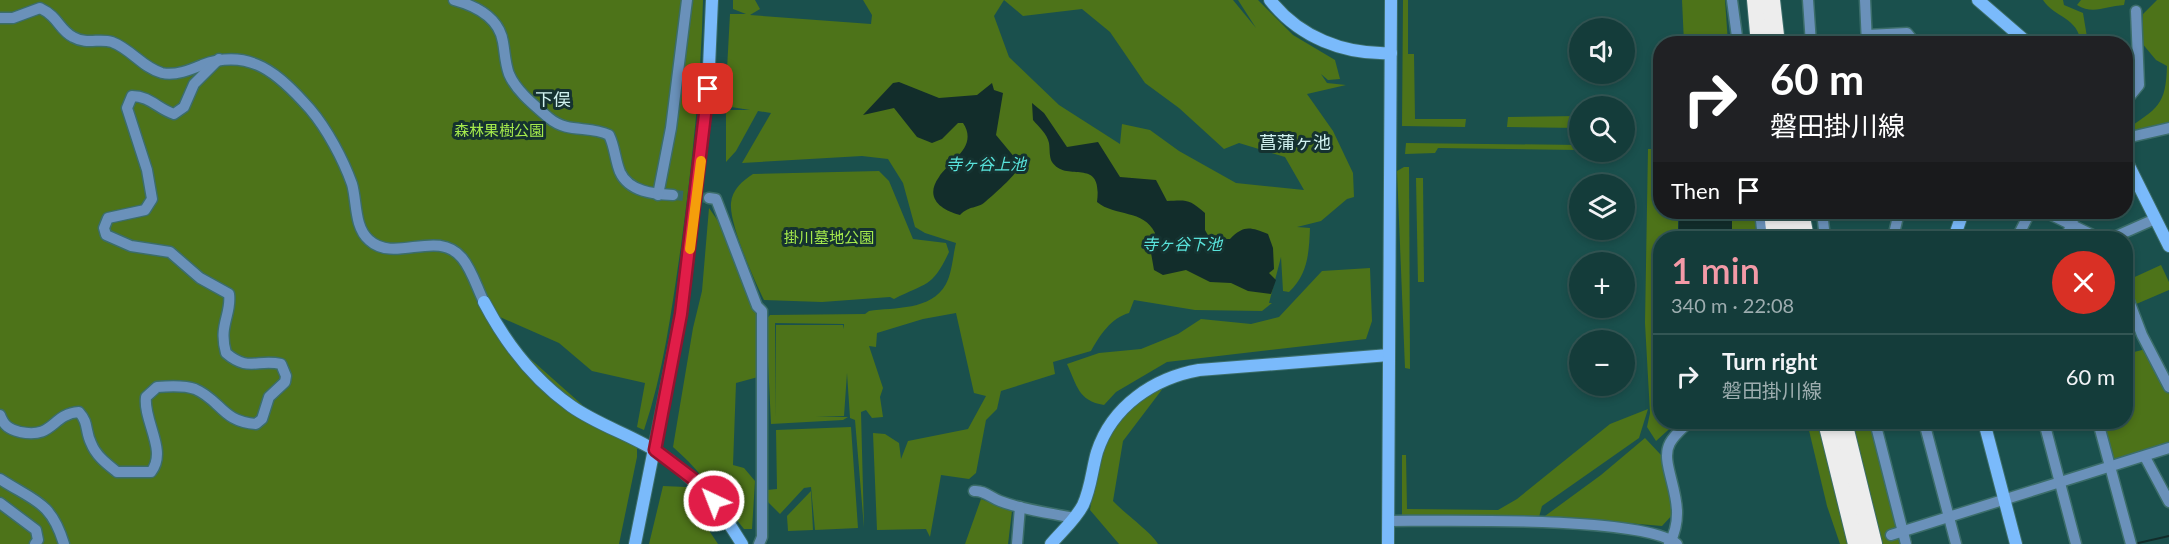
<!DOCTYPE html>
<meta charset="utf-8">
<style>
:root{--surface:#143c3a;--page:#214745;--text:#f1f3f6;--muted:#9dadaf;--line:#335654;--accent:#f39aa7}
body{margin:0;font-family:Lato,"Noto Sans JP",sans-serif;background:var(--page);color:var(--text);height:100vh;display:flex;flex-direction:column;font-size:22px;white-space:nowrap}
*{box-sizing:border-box;margin:0}
p{font-size:20px;color:var(--muted)}
.icon{flex:none;width:33px;height:33px;fill:none;stroke:currentColor;stroke-width:2;stroke-linecap:round;stroke-linejoin:round}
.map{position:relative;flex:1;overflow:hidden}
.drawer{position:absolute;left:1653px;top:231px;width:480px;height:198px;display:flex;flex-direction:column;background:var(--surface);border-radius:24px;box-shadow:0 3px 9px #0003,0 0 0 2px var(--line)}
.drawer>*{flex:none}
.guide{position:absolute;left:1653px;top:36px;width:480px;height:183px;border-radius:24px;box-shadow:0 3px 9px #0003,0 0 0 2px var(--line);background:#202124;color:#fff;overflow:hidden}
.controls{position:absolute;left:1569px;top:18px;display:grid;gap:12px}
.controls a{display:grid;place-items:center;width:66px;height:66px;border-radius:50%;background:var(--surface);box-shadow:0 3px 9px #0003,0 0 0 2px var(--line);font-size:30px}
.pin{position:absolute;display:grid;place-items:center;width:51px;height:51px;color:#fff;margin:-26px;border-radius:12px;box-shadow:0 3px 9px #0006}
.me{position:absolute;width:66px;margin:-33px;rotate:317deg;stroke-linejoin:round;filter:drop-shadow(0 0 4px #0008)}
.turn{display:flex;align-items:center;gap:21px;height:126px;padding:0 18px;font-size:27px}
.turn .icon{width:78px;height:78px;stroke-width:2.5}
.turn b{display:block;font-size:42px;line-height:51px}
.then{display:flex;align-items:center;height:57px;padding:0 18px;background:#0003;gap:12px;font-size:22px}
.round{display:grid;place-items:center;flex:none;width:63px;height:63px;border-radius:32px;background:var(--page)}
.headline{display:flex;align-items:center;justify-content:space-between;height:102px;padding:0 18px}
h1{font-size:36px;font-weight:600;line-height:45px;color:var(--accent)}
ul{padding:0;list-style:none}
li{display:flex;align-items:center;gap:18px;height:84px;padding:0 18px;border-top:2px solid var(--line)}
li div{flex:1}
li b{display:block;font-size:22px}
li em{font-style:normal}
.map>svg:first-child{display:block}
</style>
<div class="map">
<svg width="2169" height="544" viewBox="0 0 2169 544">
<rect width="100%" height="100%" fill="#1a504d"/>
<g fill="#4d7319" fill-rule="evenodd">
<path d="M0,0H703C701,83 692,164 681,246C672,307 664,371 644,430L637,427L645,383L592,371L559,343L493,314L499,331L615,434L637,446V457L619,544H0Z"/>
<path d="M733,0H755L760,9L750,15L871,24L872,15L863,0H1233L1256,28L1238,0H1258L1293,35L1335,60L1340,79L1328,80L1321,74L1327,83L1346,85L1307,94L1333,131L1353,173L1354,197L1347,199L1321,221L1297,227L1310,228C1309,253 1308,274 1289,292L1283,291L1281,257L1269,303H1272L1262,311L1195,310L1134,300L1129,313C1111,318 1100,335 1091,351L1053,362L1055,374L1001,391L997,409L986,420L976,473L969,479L941,475L930,537L926,529L877,530L873,433L885,434L899,443L901,459L908,441L968,429L986,396L974,393L956,313L923,319L877,333L876,347L869,346L883,388L880,397L883,417L872,418L866,410L861,412L864,528L855,420L850,418L847,373L844,416L816,417H848L843,420L771,424L766,320L770,315L865,314L869,311C895,307 931,311 946,284C952,273 953,255 956,243L925,233L915,227L903,183L888,159L862,156L742,163L771,113L758,111L736,151L726,162V110H750L725,106L730,14H746L733,9ZM1004,0L1023,16L1082,9L1110,32L1145,83L1179,108L1224,149L1239,143L1285,157L1304,190L1236,183L1179,151L1150,130L1122,124L1120,144L1059,105L1009,57L994,16ZM775,323L844,324V329L843,325H776V419Z"/>
<path d="M1403,0H1408V54H1414L1415,119H1466L1465,127L1402,126Z"/>
<path d="M1682,0H1725L1728,43H1684Z"/>
<path d="M2043,0H2063L2064,5L2083,13L2088,43H2081C2078,17 2055,18 2043,0Z"/>
<path d="M2081,0H2125L2124,5C2106,6 2093,15 2077,5Z"/>
<path d="M2157,0H2169V125L2131,132L2126,130C2157,108 2166,106 2167,66L2156,60L2141,42L2143,14Z"/>
<path d="M1579,116V128L1507,127L1508,117Z"/>
<path d="M1406,143L1579,145L1580,150L1438,148L1435,153L1405,154Z"/>
<path d="M1648,149H1660V212H1678V238H1660V422H1677L1656,441L1647,427L1650,413L1645,323Z"/>
<path d="M1404,167H1409L1410,369L1405,368L1397,171Z"/>
<path d="M879,171L889,181L913,239L946,243L949,252C932,288 927,282 894,299L890,297L822,302L764,300C754,280 729,224 731,203C732,190 742,181 753,174Z"/>
<path d="M1416,178H1423L1424,282H1418Z"/>
<path d="M709,208L725,231L759,312L758,377L736,383L733,465L744,468L755,481L752,529H744C721,501 701,471 673,447L693,328L702,291Z"/>
<path d="M1732,212H1754L1757,238H1732Z"/>
<path d="M2161,265L2169,282V290L2134,305L2126,281Z"/>
<path d="M1370,268L1372,321L1366,339L1167,362L1116,392L1104,405C1078,401 1077,385 1067,364L1099,353L1141,349L1178,334L1201,319L1251,324L1279,317L1322,271Z"/>
<path d="M2146,349L2169,394V444L2119,463L2114,460L2104,422H2126V354Z"/>
<path d="M1173,375L1123,441L1113,501C1124,513 1151,532 1158,544H1119L1090,510L1100,446L1121,411Z"/>
<path d="M1648,409L1639,438L1542,506L1539,517L1402,518V455H1406L1407,509L1498,510L1517,499L1610,424Z"/>
<path d="M1807,422H1822L1851,544H1840L1827,506Z"/>
<path d="M1850,422H1874L1903,544H1880Z"/>
<path d="M851,427L858,528L815,530L811,487L804,488L780,514L767,501V490L777,489L776,430Z"/>
<path d="M1645,438L1661,455L1674,513L1662,526L1545,516L1601,475Z"/>
<path d="M663,486L686,487L700,517L718,544H649Z"/>
<path d="M811,491L813,530L788,531L787,516Z"/>
<path d="M981,499L1012,511L1008,544H965Z"/>
</g>
<g fill="#122d2b">
<path d="M899,82L939,98L977,95L992,83L994,90L1003,93L996,135L1020,164C1020,172 992,196 985,202C977,209 970,205 960,215C941,210 924,198 939,177C949,161 979,147 963,123H958L942,139L932,143L917,137L894,108L863,115L893,83Z"/>
<path d="M1032,103L1044,113L1067,147L1098,142L1120,177L1156,180L1167,201C1187,200 1189,199 1205,213V230L1210,239H1230C1244,225 1250,227 1268,234L1273,248L1274,269L1269,273L1276,280L1271,294L1248,291L1231,283L1210,282L1186,270L1163,275L1154,270L1150,247L1155,233C1144,209 1115,217 1097,202C1103,155 1067,184 1052,162C1049,157 1050,149 1049,143C1047,134 1039,127 1033,120Z"/>
<path d="M1679,212H1732V238H1678Z"/>
</g>
<g fill="none" stroke-linecap="round" stroke-linejoin="round">
<g stroke="#122d2b" stroke-width="2">
<path d="M1909,536L1912,544"/>
<path d="M2134,544L2169,536"/>
</g>
<path stroke="#356865" stroke-width="10" stroke-dasharray="10 5" stroke-linecap="butt" d="M673,195L709,198"/>
<g stroke="#3b6d6a" stroke-width="13">
<g id="street">
<path d="M454,0C476,6 499,17 503,42C505,53 505,63 509,74C516,91 535,106 549,118C568,134 589,125 609,135C615,147 615,160 620,172C629,192 654,194 673,195"/>
<path d="M1732,0L1738,44"/>
<path d="M1808,0L1811,44"/>
<path d="M1865,0L1867,44"/>
<path d="M0,18H13L40,8C59,17 59,30 73,37C87,45 99,38 112,42C131,49 143,68 162,73C175,76 190,70 202,65C250,47 279,74 310,109C327,129 343,159 352,184C357,201 354,227 369,240C395,264 437,228 462,258C472,270 477,288 484,302"/>
<path d="M1867,35L1907,33L1916,44"/>
<path d="M2126,101L2139,85L2136,11"/>
<path d="M2126,138L2169,128"/>
<path d="M658,195L671,128L687,0"/>
<path d="M709,198L716,199L757,306L762,311V537L759,544"/>
<path d="M1760,212L1763,238"/>
<path d="M1822,212L1825,238"/>
<path d="M2045,212L2099,238"/>
<path d="M1893,238L1899,212"/>
<path d="M2017,238L2030,212"/>
<path d="M2066,238L2076,212"/>
<path d="M2112,238L2155,219"/>
<path d="M2126,293L2142,335L2169,387"/>
<path d="M0,415C4,426 9,429 20,432C55,439 51,414 79,412C89,423 85,431 91,443C96,456 107,464 117,472H151C168,451 143,421 146,397L157,387C169,386 184,385 195,389C221,400 222,422 256,424L262,419L269,397L285,382L286,376L281,364C257,359 248,372 226,353C218,325 232,314 229,294L200,278L170,252L131,246L106,235L104,228L108,218L145,210L152,199L147,170L127,108L132,96C150,96 158,109 174,114L184,107L194,84L219,59"/>
<path d="M1875,422L1906,544"/>
<path d="M1924,422L1956,544"/>
<path d="M2044,422L2076,544"/>
<path d="M2098,422L2131,544"/>
<path d="M2145,457L2169,502"/>
<path d="M0,479C34,501 51,501 64,544"/>
<path d="M974,491C984,490 990,497 1000,501C1023,510 1050,513 1074,518"/>
<path d="M0,503L36,530L38,540L35,544"/>
<path d="M1389,521C1441,521 1643,516 1677,544"/>
<path d="M1891,535L2169,448"/>
<path d="M1017,544L1020,507"/>
<path d="M1669,544C1692,504 1657,466 1670,443C1674,435 1683,428 1689,422"/>
</g>
</g>
<g stroke="#3b6d6a" stroke-width="14">
<g id="secondary">
<path d="M1270,0C1299,37 1344,55 1391,53"/>
<path d="M1978,0L2029,44"/>
<path d="M2126,160L2169,246"/>
<path d="M1954,238L1963,212"/>
<path d="M484,302C506,344 533,379 571,406C598,425 629,434 656,451C693,475 719,506 742,544"/>
<path d="M1984,422L2016,544"/>
<path d="M635,544L681,314L708,89L712,0"/>
<path d="M1051,544C1062,531 1075,520 1083,505C1091,488 1092,469 1097,452C1112,406 1154,378 1199,370L1389,355"/>
<path d="M1388,544L1391,0"/>
</g>
</g>
<g stroke="#3b6d6a" stroke-width="20">
<g id="highway">
<path d="M1756,0L1760,44"/>
<path d="M1771,0L1776,44"/>
<path d="M1773,212L1776,238"/>
<path d="M1785,212L1789,238"/>
<path d="M1800,212L1805,238"/>
<path d="M1827,422L1857,544"/>
<path d="M1843,422L1873,544"/>
</g>
</g>
<use href="#street" stroke="#6a91ba" stroke-width="10"/>
<use href="#secondary" stroke="#7abafb" stroke-width="12"/>
<use href="#highway" stroke="#ededed" stroke-width="18"/>
</g>
<g fill="none" stroke-linecap="round" stroke-linejoin="round">
<g stroke="#92132f" stroke-width="15">
<path id="route" d="M708,89L681,314L655,450L692,478L714,501"/>
</g>
<use href="#route" stroke="#e11d48" stroke-width="10"/>
<path stroke="#f59e0b" stroke-width="10" d="M690,249L701,161"/>
</g>
<g text-anchor="middle" dominant-baseline="central" stroke-width="6" stroke-linejoin="round" paint-order="stroke">
<g font-size="15" fill="#a5ea4c" stroke="#153230">
<text x="499" y="130">森林果樹公園</text>
<text x="829" y="237">掛川墓地公園</text>
</g>
<g font-size="16" font-style="italic" fill="#59e3db" stroke="#153230">
<text x="986" y="163">寺ヶ谷上池</text>
<text x="1182" y="243">寺ヶ谷下池</text>
</g>
<g font-size="18" fill="#d0f1ee" stroke="#153230">
<text x="553" y="99">下俣</text>
<text x="1295" y="142">菖蒲ヶ池</text>
</g>
</g>
</svg>
<div class="controls">
<a><svg class="icon" aria-label="sound" viewBox="0 0 24 24"><path d="M4 9h4l5-4v14l-5-4H4zM17 9q2 3 0 6"/></svg></a>
<a><svg class="icon" aria-label="search" viewBox="0 0 24 24"><circle cx="10" cy="10" r="6"/><path d="M15 15l6 6"/></svg></a>
<a><svg class="icon" aria-label="layers" viewBox="0 0 24 24"><path d="M12 4l9 5-9 5-9-5zM3 14l9 5 9-5"/></svg></a>
<a>+</a>
<a>−</a>
</div>
<div class="pin" style="left:708px;top:89px;background:#d93025"><svg class="icon" aria-label="arrive" viewBox="0 0 24 24"><path d="M6 21V4h12l-3 4 3 4H6"/></svg></div>
<svg class="me" style="left:714px;top:501px" viewBox="-20 -20 40 40"><circle r="17" fill="#e11d48" stroke="#fff" stroke-width="3"/><path d="M0-11L8 9 0 5-8 9z" fill="#fff"/></svg>
<div class="guide">
<div class="turn"><svg class="icon" aria-label="right" viewBox="0 0 24 24"><path d="M7 20v-9h11M14 6l5 5-5 5"/></svg><div><b>60 m</b>磐田掛川線</div></div>
<div class="then">Then<svg class="icon" aria-label="arrive" viewBox="0 0 24 24"><path d="M6 21V4h12l-3 4 3 4H6"/></svg></div>
</div>
<section class="drawer">
<div class="headline"><div><h1>1 min</h1><p>340 m · 22:08</p></div><a class="round" style="background:#d93025;color:#fff"><svg class="icon" aria-label="close" viewBox="0 0 24 24"><path d="M6 6l12 12M18 6L6 18"/></svg></a></div>
<ul>
<li><svg class="icon" aria-label="right" viewBox="0 0 24 24"><path d="M7 20v-9h11M14 6l5 5-5 5"/></svg><div><b>Turn right</b><p>磐田掛川線</p></div><em>60 m</em></li>
</ul>
</section>
</div>
